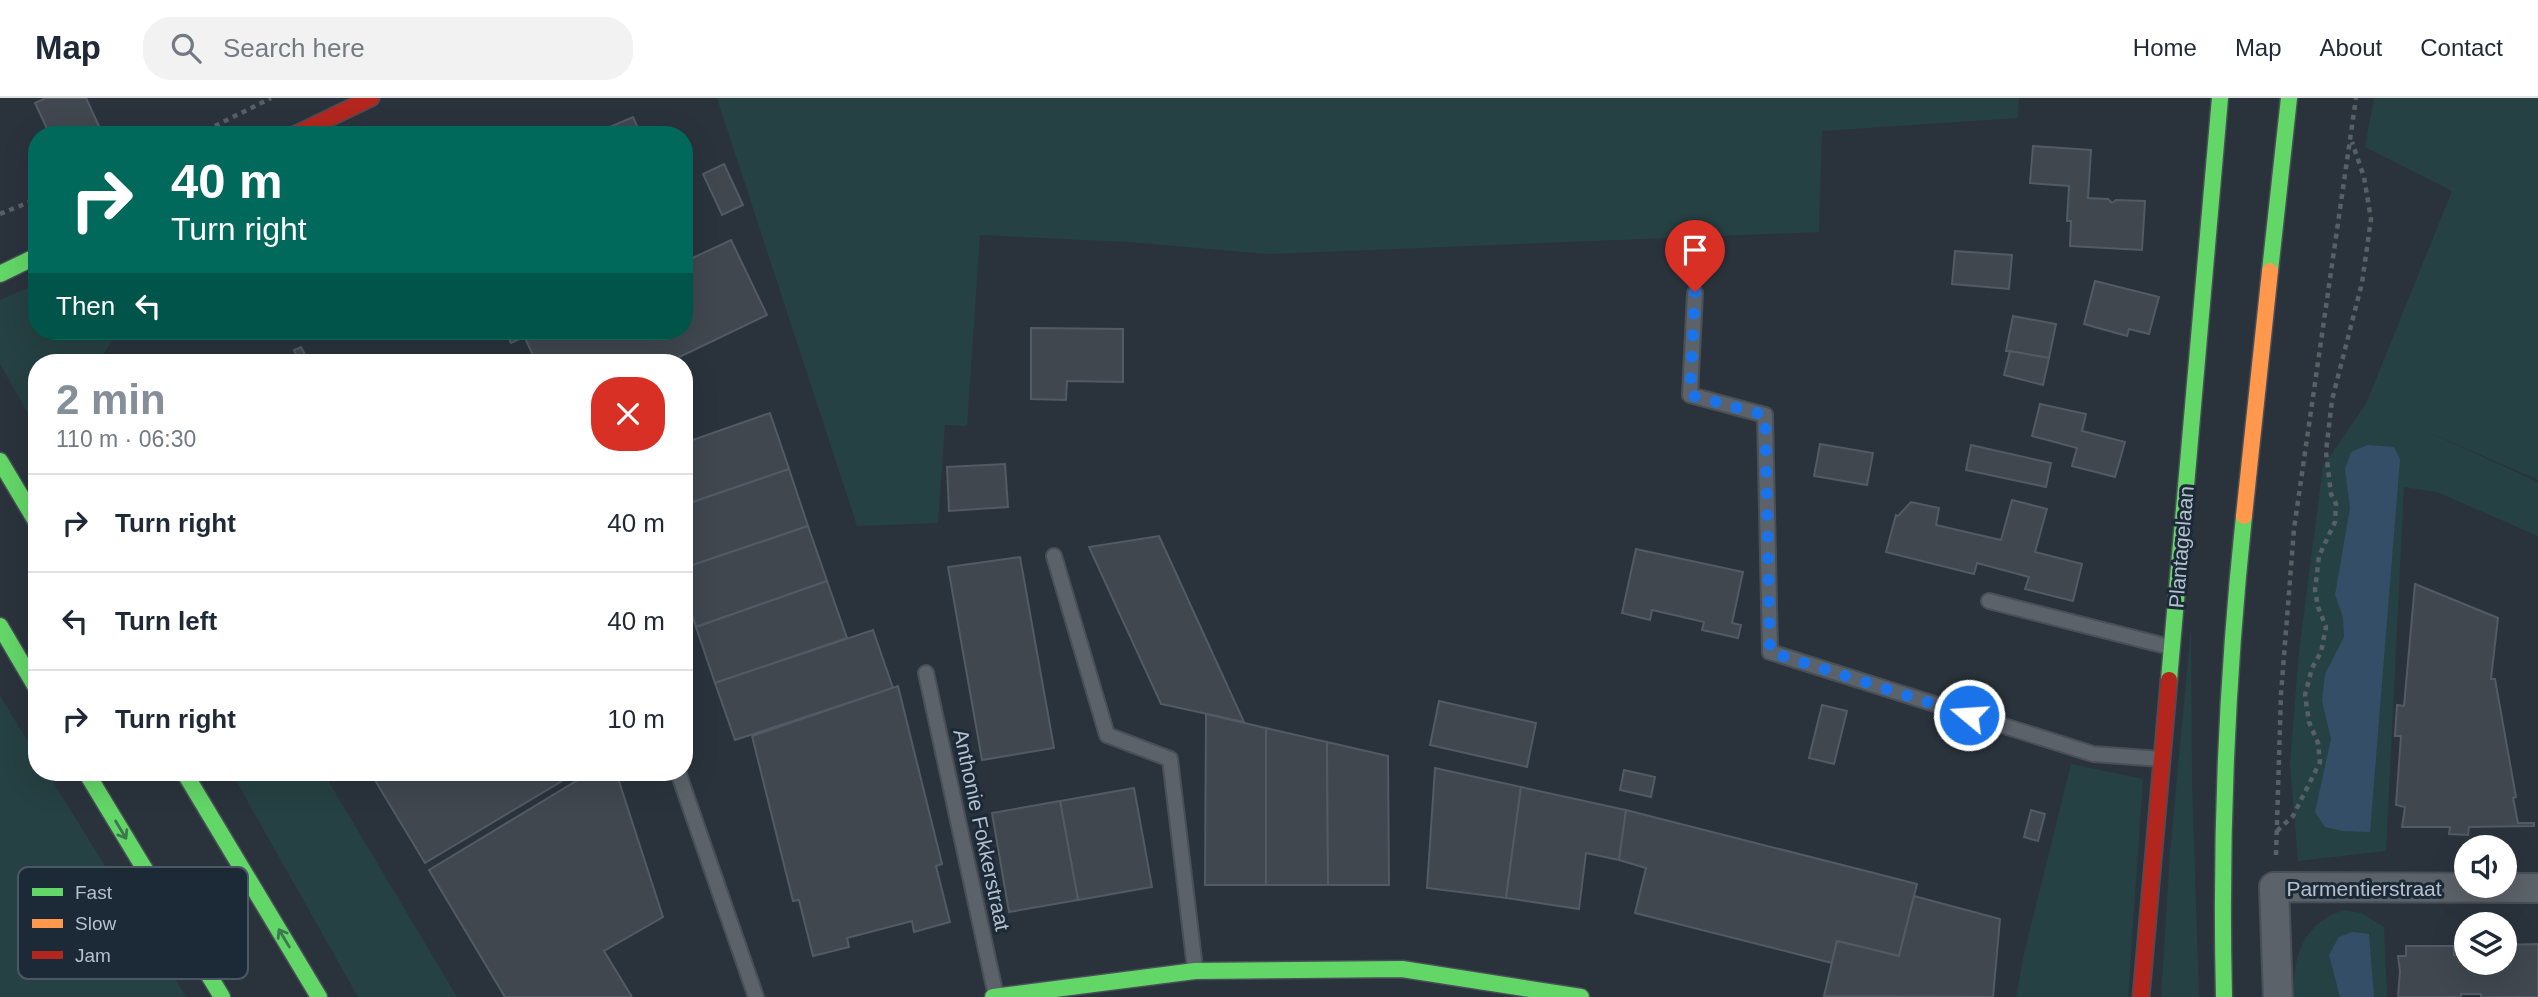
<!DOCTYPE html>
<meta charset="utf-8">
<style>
:root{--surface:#fff;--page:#f2f2f3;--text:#1f2937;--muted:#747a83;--line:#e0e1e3;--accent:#848f9a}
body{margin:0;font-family:Arial,sans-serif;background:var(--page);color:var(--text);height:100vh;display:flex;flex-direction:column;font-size:26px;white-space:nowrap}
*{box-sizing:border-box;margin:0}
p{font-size:23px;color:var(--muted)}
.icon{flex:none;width:38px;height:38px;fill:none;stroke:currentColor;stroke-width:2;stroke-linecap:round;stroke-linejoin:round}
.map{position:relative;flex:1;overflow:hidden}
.panel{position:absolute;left:28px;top:256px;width:665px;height:427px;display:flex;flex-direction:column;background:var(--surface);border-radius:28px;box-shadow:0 7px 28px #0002}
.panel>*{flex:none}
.banner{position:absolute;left:28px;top:28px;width:665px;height:214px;border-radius:28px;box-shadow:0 7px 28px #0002;background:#00695c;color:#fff;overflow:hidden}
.tools{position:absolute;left:2454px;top:737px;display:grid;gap:14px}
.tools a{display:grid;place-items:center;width:63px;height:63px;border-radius:50%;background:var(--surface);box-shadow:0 7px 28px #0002;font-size:35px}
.pin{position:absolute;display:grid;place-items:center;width:60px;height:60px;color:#fff;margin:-72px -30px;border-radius:50% 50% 50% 0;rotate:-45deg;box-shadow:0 0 7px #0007}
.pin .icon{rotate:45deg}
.me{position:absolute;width:77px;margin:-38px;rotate:288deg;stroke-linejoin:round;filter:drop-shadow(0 0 5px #0008)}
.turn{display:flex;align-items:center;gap:24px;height:147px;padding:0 28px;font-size:32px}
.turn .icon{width:91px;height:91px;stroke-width:2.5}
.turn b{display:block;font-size:49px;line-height:60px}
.then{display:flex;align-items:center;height:66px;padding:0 28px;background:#0003;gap:14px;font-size:26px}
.round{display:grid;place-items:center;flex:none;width:74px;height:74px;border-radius:28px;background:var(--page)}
.head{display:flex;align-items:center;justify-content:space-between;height:119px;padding:0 28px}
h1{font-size:42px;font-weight:700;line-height:52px;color:var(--accent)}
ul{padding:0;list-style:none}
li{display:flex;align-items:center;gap:21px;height:98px;padding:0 28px;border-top:2px solid var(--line)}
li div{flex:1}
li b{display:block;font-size:26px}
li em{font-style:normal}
header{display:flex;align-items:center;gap:42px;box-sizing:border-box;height:98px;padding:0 35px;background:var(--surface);border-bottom:2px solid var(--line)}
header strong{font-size:33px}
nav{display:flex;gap:38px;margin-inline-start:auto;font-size:24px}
.search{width:490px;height:63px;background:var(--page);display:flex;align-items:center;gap:18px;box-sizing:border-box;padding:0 24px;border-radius:28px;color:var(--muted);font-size:26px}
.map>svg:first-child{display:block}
</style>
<header>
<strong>Map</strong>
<div class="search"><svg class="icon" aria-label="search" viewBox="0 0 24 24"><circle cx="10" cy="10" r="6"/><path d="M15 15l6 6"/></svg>Search here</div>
<nav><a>Home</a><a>Map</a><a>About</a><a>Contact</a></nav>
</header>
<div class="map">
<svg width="2538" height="899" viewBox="0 0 2538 899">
<rect width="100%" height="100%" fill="#2a333c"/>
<g fill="#264143">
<path d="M717,0H2019L2018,20L1822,33L1819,134L1268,156L1128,144L980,137L967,328L945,327L938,425L857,428Z"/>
<path d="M2374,0H2538V382L2417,329L2538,384V438L2437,394L2404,389L2386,753L2298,763L2290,665L2299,554L2323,368L2366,306L2452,93L2365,49Z"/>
<path d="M37,186V233H119L98,264H37V331L0,266V202Z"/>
<path d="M2191,530L2192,684L2199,899H2161L2170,755Z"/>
<path d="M0,598L37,658V674H47L186,899H0Z"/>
<path d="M2071,666L2143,681L2128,899H2016L2024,856Z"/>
<path d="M231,674H323L457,899H358Z"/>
<path d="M2344,812L2361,815L2384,829L2387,899H2294C2292,859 2303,825 2344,812Z"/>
</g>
<g fill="#344e68">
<path d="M2368,347L2394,349L2400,361L2370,734L2343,733L2325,729L2315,714L2331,641L2322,603L2325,576L2344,539L2343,519L2335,497L2350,410L2345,371L2351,354Z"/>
<path d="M2352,834L2369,836L2374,899H2340L2329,857L2339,839Z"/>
</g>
<g fill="#40474f" stroke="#525a63" stroke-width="2">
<path d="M46,0H86L99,28L80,37H50L35,5Z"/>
<path d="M633,19L641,37H584L595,32L596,35Z"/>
<path d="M2033,48L2091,52L2088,100L2108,101L2112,105L2116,102L2145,103L2142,152L2070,148L2071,123H2067L2069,88L2030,85Z"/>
<path d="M724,66L743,107L722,117L703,76Z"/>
<path d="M731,142L767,217L669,264H536L525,240L541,233H684V164Z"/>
<path d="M1955,153L2012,157L2009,191L1952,186Z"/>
<path d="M2095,183L2159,199L2149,236L2129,231L2127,238L2084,226Z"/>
<path d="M2013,218L2056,226L2049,260L2006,253Z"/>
<path d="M1031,230L1123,231V284L1067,283L1066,302L1031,301Z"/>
<path d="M505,233H537L511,245Z"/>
<path d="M301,249L309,264H279L296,257L294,252Z"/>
<path d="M2010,253L2049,260L2043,287L2004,277Z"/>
<path d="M2040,306L2086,316L2082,333L2125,344L2115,379L2072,368L2077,350L2032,338Z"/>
<path d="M770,315L789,371L684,407V345Z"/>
<path d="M1820,346L1873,355L1867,387L1814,378Z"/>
<path d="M1971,347L2051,365L2046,389L1966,372Z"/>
<path d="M1005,366L1008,409L949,413L947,369Z"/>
<path d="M789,371L808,428L684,470V407Z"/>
<path d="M2012,402L2047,411L2035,454L2082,466L2073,503L2025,491L2029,479L1977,465L1974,476L1886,454L1896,417L1898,418L1911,404L1939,410L1936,427L2001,442Z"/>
<path d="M808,428L827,483L696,529L684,494V470Z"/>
<path d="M1159,438L1244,624L1161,606L1089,449Z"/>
<path d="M1636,451L1743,474L1732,525L1741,527L1738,540L1702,532L1704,524L1652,512L1650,522L1622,515Z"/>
<path d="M1020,459L1054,650L982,662L948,469Z"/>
<path d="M827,483L847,540L715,585L696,529Z"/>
<path d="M2415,486L2498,520L2491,581H2495L2516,699L2513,700L2518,725H2534V728L2469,729L2468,737L2449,736L2450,729H2402L2405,709L2396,707L2401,638H2395L2397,607L2404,608Z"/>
<path d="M873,532L893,590L735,642L715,585Z"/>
<path d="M898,588L942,766L936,768L950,824L914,834L912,823L847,840L849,849L813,858L799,802L793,803L752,638Z"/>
<path d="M1439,603L1536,625L1527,669L1430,647Z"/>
<path d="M1822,607L1847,613L1834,666L1809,660Z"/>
<path d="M1206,616L1266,630V787H1205Z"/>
<path d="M1266,630L1327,644L1328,787H1266Z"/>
<path d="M1327,644L1388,658L1389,787H1328Z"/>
<path d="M1435,670L1521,689L1506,800L1427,790Z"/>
<path d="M1624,672L1655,679L1651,699L1620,692Z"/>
<path d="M370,674H577L425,765Z"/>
<path d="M591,674H616L663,819L604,853L632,899H505L429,772Z"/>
<path d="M1521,689L1626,712L1619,762L1586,755L1579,811L1506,800Z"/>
<path d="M1134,690L1152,789L1078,802L1060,703Z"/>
<path d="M1060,703L1078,802L1009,814L992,715Z"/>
<path d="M1626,712L1917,786L1899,858L1837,843L1832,865L1635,815L1646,770L1619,762Z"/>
<path d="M2031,712L2045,716L2038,743L2024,739Z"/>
<path d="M1914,798L2000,821L1993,899L1824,898L1837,843L1899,858Z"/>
<path d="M2538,846V899H2481V896H2461V899H2398L2400,873L2398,858H2406V848H2454V857H2461L2462,860H2466V864H2504V847Z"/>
</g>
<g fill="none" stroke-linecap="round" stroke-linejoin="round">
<g stroke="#494f56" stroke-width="18">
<g id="lane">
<path d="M1695,195L1690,297L1765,317L1770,554L2093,656L2161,661"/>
<path d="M1054,458L1107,637L1170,661L1195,870"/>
<path d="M1989,503L2170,549"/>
<path d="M926,575L996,898"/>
<path d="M678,674L756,899"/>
</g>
</g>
<g stroke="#494f56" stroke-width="32">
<path id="street" d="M2278,899L2274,789L2538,790"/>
</g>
<g stroke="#494f56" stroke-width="19">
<g id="fast">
<path d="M2270,173L2289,0"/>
<path d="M0,176L37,158"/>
<path d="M0,363L37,425"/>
<path d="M0,528L37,591"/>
<path d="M2169,582L2220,0"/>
<path d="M86,674L222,899"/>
<path d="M184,674L319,899"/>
<path d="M993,899L1195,873L1402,871L1581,899"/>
<path d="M2224,899C2220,738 2227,577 2244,418"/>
</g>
</g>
<g stroke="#494f56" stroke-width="19">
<path id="slow" d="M2244,418L2270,173"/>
</g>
<g stroke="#494f56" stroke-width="19">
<g id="jam">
<path d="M294,37L371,0"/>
<path d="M2141,899L2169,582"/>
</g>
</g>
<g stroke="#586066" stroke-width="4.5" stroke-dasharray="5 5" stroke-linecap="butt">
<path d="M197,37L271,0"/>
<path d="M0,116L37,101"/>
<path d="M2277,733L2293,718L2320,664L2318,645L2309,624L2305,597L2312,570L2321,554L2326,529L2318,509L2315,492L2319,458L2335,424L2336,406L2331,396L2326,354L2332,302L2362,185L2371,121L2364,79L2352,44"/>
<path d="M2276,757L2281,596L2294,431L2356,0"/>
</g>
<use href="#lane" stroke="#5c6269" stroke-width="14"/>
<use href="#street" stroke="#5c6269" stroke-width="28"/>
<use href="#fast" stroke="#63d668" stroke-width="16"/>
<use href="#slow" stroke="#ff974d" stroke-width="16"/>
<use href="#jam" stroke="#b3261e" stroke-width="16"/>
</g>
<defs><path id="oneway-shaft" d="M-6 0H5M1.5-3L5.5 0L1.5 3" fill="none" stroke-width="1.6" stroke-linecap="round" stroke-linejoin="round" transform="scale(1.75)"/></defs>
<g stroke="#3c774e">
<use href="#oneway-shaft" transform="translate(121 732) rotate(59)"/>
<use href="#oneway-shaft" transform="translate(284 840) rotate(-121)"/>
</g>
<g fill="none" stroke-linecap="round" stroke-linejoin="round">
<path stroke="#1a73e8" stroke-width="12" stroke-dasharray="0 21.6" d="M1695,194L1690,297L1765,317L1770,554L1969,617"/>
</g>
<g text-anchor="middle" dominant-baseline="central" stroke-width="6" stroke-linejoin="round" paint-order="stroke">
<g font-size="21" fill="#b5c0cd" stroke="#1c2a38">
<text transform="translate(2181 449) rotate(-85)">Plantagelaan</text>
<text transform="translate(982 732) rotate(78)">Anthonie Fokkerstraat</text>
<text x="2364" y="790">Parmentierstraat</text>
</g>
</g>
<rect x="18" y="769" width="230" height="112" rx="10" fill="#1c2a38" stroke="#4a5765" stroke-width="2"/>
<rect x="32" y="790" width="31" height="8" fill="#63d668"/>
<rect x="32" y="821" width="31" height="9" fill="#ff974d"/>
<rect x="32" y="853" width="31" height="8" fill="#b3261e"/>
<g font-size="19" fill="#b5c0cd">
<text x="75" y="801">Fast</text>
<text x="75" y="832">Slow</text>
<text x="75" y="864">Jam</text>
</g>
</svg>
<div class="tools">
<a><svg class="icon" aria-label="sound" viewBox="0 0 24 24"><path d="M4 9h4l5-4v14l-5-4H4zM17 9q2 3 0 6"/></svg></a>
<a><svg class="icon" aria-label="layers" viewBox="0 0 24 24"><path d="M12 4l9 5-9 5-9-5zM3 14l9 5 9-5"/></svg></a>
</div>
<div class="pin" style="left:1695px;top:194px;background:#d93025"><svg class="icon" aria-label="arrive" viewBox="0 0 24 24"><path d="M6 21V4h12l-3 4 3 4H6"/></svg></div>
<svg class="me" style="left:1969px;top:617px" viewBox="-20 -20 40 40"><circle r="17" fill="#1a73e8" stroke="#fff" stroke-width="3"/><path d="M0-11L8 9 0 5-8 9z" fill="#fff"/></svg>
<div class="banner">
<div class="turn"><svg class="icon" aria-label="right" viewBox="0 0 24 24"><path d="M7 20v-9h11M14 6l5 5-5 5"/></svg><div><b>40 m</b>Turn right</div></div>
<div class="then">Then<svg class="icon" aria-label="left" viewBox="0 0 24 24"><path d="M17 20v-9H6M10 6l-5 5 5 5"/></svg></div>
</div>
<section class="panel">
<div class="head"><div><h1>2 min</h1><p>110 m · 06:30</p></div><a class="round" style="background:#d93025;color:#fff"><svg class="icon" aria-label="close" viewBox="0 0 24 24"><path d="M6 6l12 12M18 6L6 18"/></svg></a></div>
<ul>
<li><svg class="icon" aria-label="right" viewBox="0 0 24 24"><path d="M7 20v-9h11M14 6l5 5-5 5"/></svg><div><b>Turn right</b></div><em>40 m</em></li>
<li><svg class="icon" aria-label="left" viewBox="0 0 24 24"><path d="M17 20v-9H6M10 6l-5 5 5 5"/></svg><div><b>Turn left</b></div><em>40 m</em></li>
<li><svg class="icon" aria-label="right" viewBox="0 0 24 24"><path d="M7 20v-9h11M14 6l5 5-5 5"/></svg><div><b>Turn right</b></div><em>10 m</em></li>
</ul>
</section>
</div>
